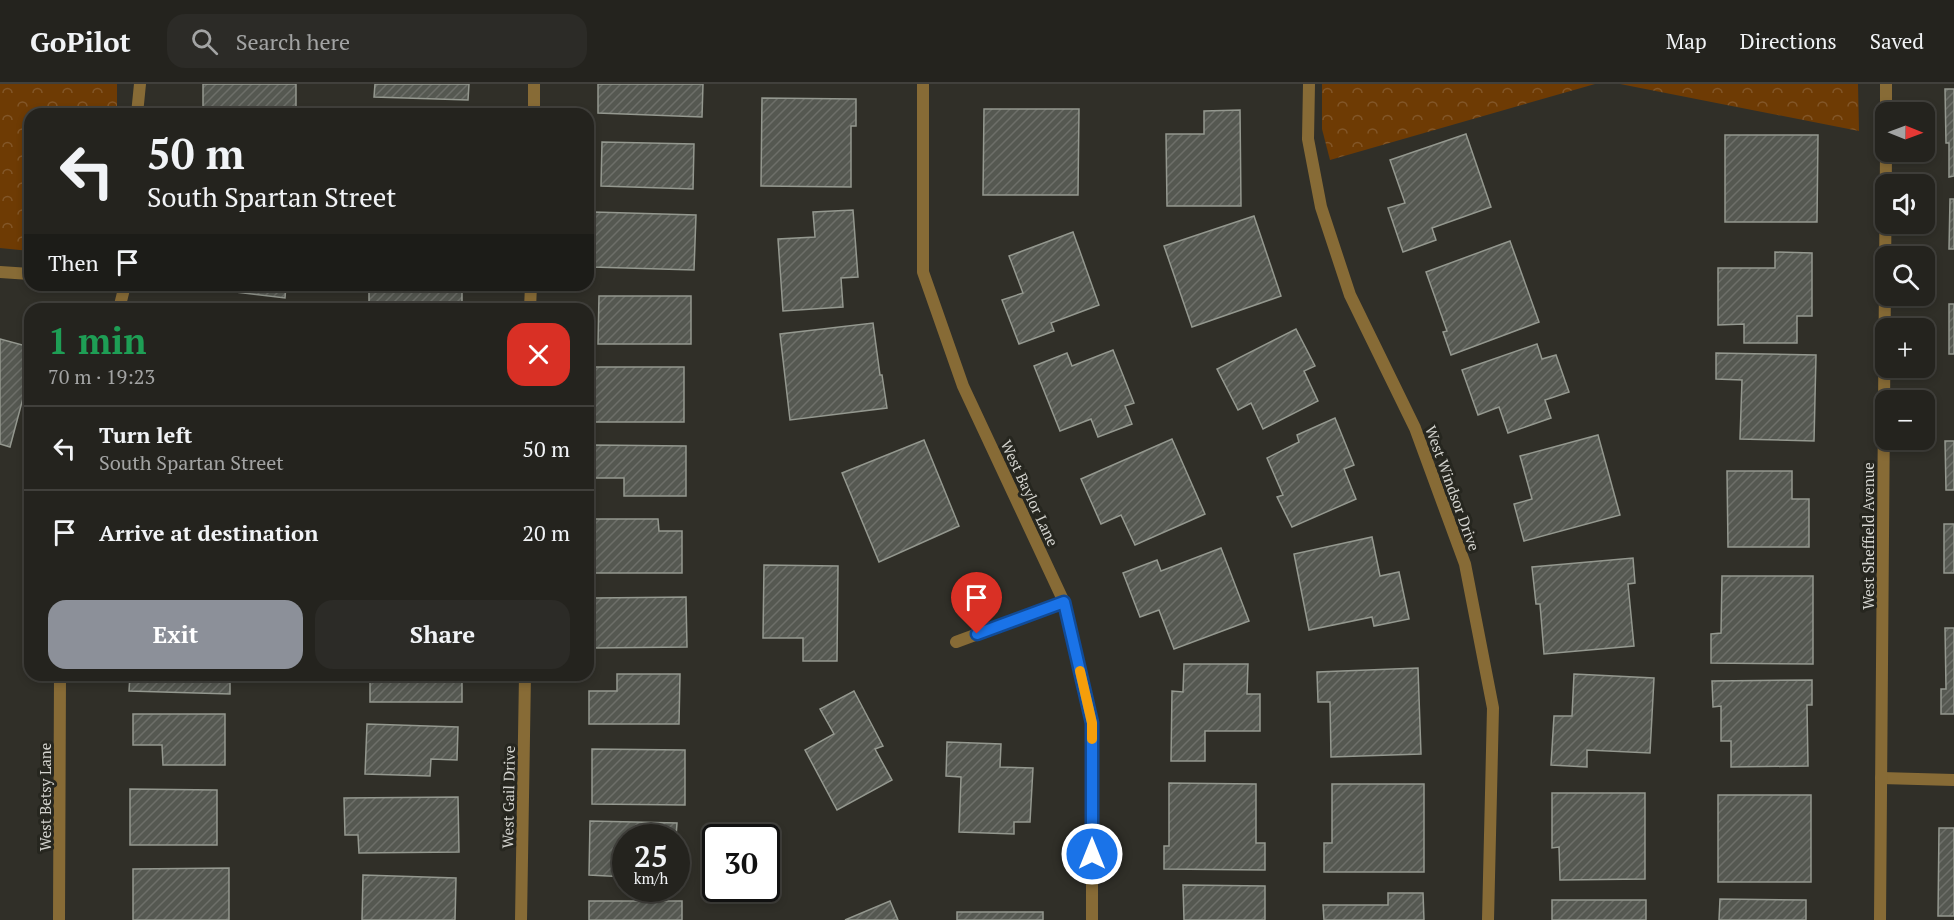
<!DOCTYPE html>
<meta charset="utf-8">
<style>
:root{--surface:#24231e;--page:#2c2b27;--text:#f1f3f6;--muted:#a3a4a4;--line:#41403c;--accent:#8c9099}
body{margin:0;font-family:"PT Serif",serif;background:var(--page);color:var(--text);height:100vh;display:flex;flex-direction:column;font-size:22px;white-space:nowrap}
*{box-sizing:border-box;margin:0}
p{font-size:20px;color:var(--muted)}
.icon{flex:none;width:33px;height:33px;fill:none;stroke:currentColor;stroke-width:2;stroke-linecap:round;stroke-linejoin:round}
.map{position:relative;flex:1;overflow:hidden}
.side{position:absolute;left:24px;top:219px;width:570px;height:378px;display:flex;flex-direction:column;background:var(--surface);border-radius:18px;box-shadow:0 3px 9px #0003,0 0 0 2px var(--line)}
.side>*{flex:none}
.banner{position:absolute;left:24px;top:24px;width:570px;height:183px;border-radius:18px;box-shadow:0 3px 9px #0003,0 0 0 2px var(--line);background:#24231e;color:var(--text);overflow:hidden}
.needle{width:39px;rotate:91deg}
.controls{position:absolute;left:1875px;top:18px;display:grid;gap:12px}
.controls a{display:grid;place-items:center;width:60px;height:60px;border-radius:12px;background:var(--surface);box-shadow:0 3px 9px #0003,0 0 0 2px var(--line);font-size:30px}
.speed{position:absolute;left:612px;top:740px;display:flex;gap:12px;font-size:30px;font-weight:700;text-align:center}
.speed>*{display:grid;place-content:center;width:78px;height:78px;border-radius:50%;background:var(--surface);box-shadow:0 3px 9px #0003,0 0 0 2px var(--line);line-height:1}
.speed small{font-size:15px;font-weight:400}
.speed .limit{border:3px solid #111;border-radius:9px;background:#fff;color:#111}
.pin{position:absolute;display:grid;place-items:center;width:51px;height:51px;color:#fff;margin:-62px -26px;border-radius:50% 50% 50% 0;rotate:-45deg;box-shadow:0 0 6px #0007}
.pin .icon{rotate:45deg}
.me{position:absolute;width:66px;margin:-33px;rotate:0deg;stroke-linejoin:round;filter:drop-shadow(0 0 4px #0008)}
.turn{display:flex;align-items:center;gap:21px;height:126px;padding:0 24px;font-size:27px}
.turn .icon{width:78px;height:78px;stroke-width:2.5}
.turn b{display:block;font-size:42px;line-height:51px}
.then{display:flex;align-items:center;height:57px;padding:0 24px;background:#0003;gap:12px;font-size:22px}
.round{display:grid;place-items:center;flex:none;width:63px;height:63px;border-radius:18px;background:var(--page)}
.overview{display:flex;align-items:center;justify-content:space-between;height:102px;padding:0 24px}
h1{font-size:36px;font-weight:600;line-height:45px;color:#1e9e55}
.primary-button{display:flex;gap:12px;margin-top:auto;padding:12px 24px}
.primary-button a{flex:1;height:69px;border-radius:18px;background:var(--accent);color:#fff;font-size:24px;font-weight:600;line-height:69px;text-align:center}
.primary-button a+a{background:var(--page);color:var(--text)}
ul{padding:0;list-style:none}
li{display:flex;align-items:center;gap:18px;height:84px;padding:0 24px;border-top:2px solid var(--line)}
li div{flex:1}
li b{display:block;font-size:22px}
li em{font-style:normal}
header{display:flex;align-items:center;gap:36px;box-sizing:border-box;height:84px;padding:0 30px;background:var(--surface);border-bottom:2px solid var(--line)}
header strong{font-size:28px}
nav{display:flex;gap:33px;margin-inline-start:auto;font-size:21px}
.search{width:420px;height:54px;background:var(--page);display:flex;align-items:center;gap:15px;box-sizing:border-box;padding:0 21px;border-radius:18px;color:var(--muted);font-size:22px}
.map>svg:first-child{display:block}
</style>
<header>
<strong>GoPilot</strong>
<div class="search"><svg class="icon" aria-label="search" viewBox="0 0 24 24"><circle cx="10" cy="10" r="6"/><path d="M15 15l6 6"/></svg>Search here</div>
<nav><a>Map</a><a>Directions</a><a>Saved</a></nav>
</header>
<div class="map">
<svg width="1954" height="836" viewBox="0 0 1954 836">
<defs>
<pattern id="park-crowns" width="20" height="18" patternUnits="userSpaceOnUse" patternTransform="scale(1.5)"><rect width="20" height="18" fill="#6e3b04"/><path d="M2 6a3 3 0 1 1 6 0M12 15a3 3 0 1 1 6 0" fill="none" stroke="#825628"/></pattern>
<pattern id="building-hatch" width="6" height="6" patternUnits="userSpaceOnUse" patternTransform="scale(1.5)"><rect width="6" height="6" fill="#555851"/><path d="M-1 1l2-2M0 6l6-6M5 7l2-2" fill="none" stroke="#6d6f69"/></pattern>
</defs>
<rect width="100%" height="100%" fill="#302f28"/>
<g fill="url(#park-crowns)">
<path d="M0,0H117V30H30V167L0,164Z"/>
<path d="M1322,0H1595L1330,76L1322,45Z"/>
<path d="M1620,0H1858L1859,47Z"/>
</g>
<g fill="url(#building-hatch)" stroke="#94988f" stroke-width="1.5">
<path d="M203,0H296V30H231V24L203,25Z"/>
<path d="M375,0H469L468,16L374,13Z"/>
<path d="M598,0H703L702,33L598,29Z"/>
<path d="M1945,5H1954V92L1949,93V59H1946Z"/>
<path d="M762,14L856,15V42H851V103L761,102Z"/>
<path d="M984,25H1079L1078,111H983Z"/>
<path d="M1240,26L1241,122H1167L1166,50H1204V27Z"/>
<path d="M1466,50L1491,123L1432,144L1436,156L1403,168L1388,124L1405,119L1390,76Z"/>
<path d="M1725,51H1818L1817,138H1725Z"/>
<path d="M602,58L694,60L693,105L601,102Z"/>
<path d="M1950,115H1954V165H1949Z"/>
<path d="M853,126L858,193L841,194L843,223L783,227L778,155L815,153L813,128Z"/>
<path d="M594,128L696,131L694,186L592,183Z"/>
<path d="M1254,132L1281,212L1192,243L1164,162Z"/>
<path d="M1073,148L1099,221L1051,239L1054,247L1019,260L1002,216L1023,209L1009,172Z"/>
<path d="M1510,157L1539,238L1451,271L1443,248L1447,247L1426,188Z"/>
<path d="M1775,168L1812,169V232H1797V259H1744V240L1718,241V184H1775Z"/>
<path d="M194,201H286L285,214L194,203Z"/>
<rect x="369" y="201" width="93" height="24"/>
<path d="M599,212H691V260H598Z"/>
<rect x="1949" y="220" width="5" height="50"/>
<path d="M873,239L880,291H882L887,324L790,336L780,250Z"/>
<path d="M1296,245L1315,282L1304,287L1318,317L1263,345L1251,319L1238,326L1217,285Z"/>
<path d="M0,255L30,263V288L10,363L0,360Z"/>
<path d="M1537,260L1542,275L1556,271L1569,308L1545,316L1551,334L1508,349L1499,323L1478,331L1462,286Z"/>
<path d="M1113,266L1134,319L1125,322L1132,340L1098,353L1091,335L1060,347L1034,282L1067,269L1072,282Z"/>
<path d="M1716,269L1816,271L1814,357L1740,355L1742,296L1716,295Z"/>
<rect x="593" y="283" width="91" height="55"/>
<path d="M1335,334L1354,381L1344,385L1356,415L1292,443L1277,413L1283,411L1267,374L1299,358L1297,351Z"/>
<path d="M1598,351L1620,431L1524,457L1514,420L1532,415L1520,372Z"/>
<path d="M1172,355L1205,430L1135,461L1121,431L1101,440L1081,395Z"/>
<path d="M924,356L959,442L879,478L842,389Z"/>
<path d="M1945,357H1954V406H1946Z"/>
<path d="M594,361L686,362V412H624V394H594Z"/>
<path d="M1727,387H1792V415H1809V463H1728Z"/>
<path d="M591,435H658L659,447H682V489H591Z"/>
<rect x="1944" y="440" width="10" height="49"/>
<path d="M1372,453L1380,492L1399,488L1409,535L1374,542L1372,533L1309,546L1294,470Z"/>
<path d="M1221,464L1249,537L1174,565L1159,526L1140,533L1123,489L1157,476L1161,487Z"/>
<path d="M1633,474L1635,499L1628,500L1634,562L1544,570L1540,520H1536L1532,483Z"/>
<path d="M764,481L838,482L837,577H803V554H763Z"/>
<path d="M1722,492H1813V580L1711,579V550L1721,549Z"/>
<path d="M686,513L687,563L594,564V514Z"/>
<path d="M1945,544H1954V630H1941V605H1946Z"/>
<path d="M1184,580H1248L1247,610H1260V647H1205V677H1171L1172,607L1183,608Z"/>
<path d="M1418,584L1421,670L1331,673L1330,618H1318L1317,588Z"/>
<path d="M617,590H680L679,640H589V607H617Z"/>
<path d="M1574,590L1654,594L1650,669L1587,666V683L1551,681L1554,632H1572Z"/>
<path d="M130,591H230V610L129,607Z"/>
<rect x="370" y="591" width="92" height="27"/>
<path d="M1812,596V621H1807L1808,682L1731,683V657H1721V622L1713,623L1712,597Z"/>
<path d="M854,607L883,662L875,665L892,696L837,726L805,666L834,650L820,625Z"/>
<path d="M133,630H225V681H163L162,661H133Z"/>
<path d="M367,640L458,643L457,676L431,675L430,692L365,690Z"/>
<path d="M947,658L1001,660L1000,683L1033,684L1030,738H1014V750L959,748L961,693L946,692Z"/>
<path d="M592,665L685,666V721L592,720Z"/>
<path d="M1169,699L1256,700V759H1265V786L1164,785V762H1169Z"/>
<path d="M1332,700H1424V788H1324V759H1332Z"/>
<path d="M130,705L217,706V761H130Z"/>
<path d="M1552,709H1645V795L1560,796L1559,763L1552,764Z"/>
<rect x="1718" y="711" width="93" height="87"/>
<path d="M458,713L459,768L359,769L358,751H345L344,714Z"/>
<path d="M590,737L677,739L676,753H626V793L589,791Z"/>
<path d="M1939,744H1954V832H1938Z"/>
<path d="M229,784V836H133V785Z"/>
<path d="M363,791L456,794L455,836H362Z"/>
<path d="M1183,801L1265,802V836H1184Z"/>
<path d="M1388,809H1423L1424,836H1324L1323,821H1388Z"/>
<path d="M1720,815L1806,816V836H1719Z"/>
<rect x="1552" y="816" width="94" height="20"/>
<rect x="589" y="817" width="93" height="19"/>
<path d="M890,817L898,836H845Z"/>
<rect x="957" y="828" width="86" height="8"/>
</g>
<g fill="none" stroke-linecap="round" stroke-linejoin="round">
<g stroke="#876b36" stroke-width="12">
<path d="M923,0V188L963,302L1064,518L1092,639V836"/>
<path d="M1309,0L1308,55L1321,123L1350,211L1415,344L1465,480L1493,624L1488,836"/>
<path d="M1886,28V0"/>
<path d="M137,30L140,0"/>
<path d="M534,30V0"/>
<path d="M0,188L30,190"/>
<path d="M119,225L125,201"/>
<path d="M530,225L531,201"/>
<path d="M956,558L1064,518"/>
<path d="M1881,694L1954,696"/>
<path d="M59,836L60,591"/>
<path d="M521,836L525,591"/>
<path d="M1880,836L1886,68"/>
</g>
</g>
<g fill="none" stroke-linecap="round" stroke-linejoin="round">
<g stroke="#114b97" stroke-width="15">
<path id="route" d="M977,550L1064,518L1092,639V770"/>
</g>
<use href="#route" stroke="#1a73e8" stroke-width="10"/>
<path stroke="#f59e0b" stroke-width="10" d="M1080,587L1092,639V655"/>
</g>
<g text-anchor="middle" dominant-baseline="central" stroke-width="6" stroke-linejoin="round" paint-order="stroke">
<g font-size="15" fill="#d4d4cf" stroke="#26261f">
<text transform="translate(1453 404) rotate(70)">West Windsor Drive</text>
<text transform="translate(1030 409) rotate(65)">West Baylor Lane</text>
<text transform="translate(1868 452) rotate(-90)">West Sheffield Avenue</text>
<text transform="translate(45 713) rotate(-90)">West Betsy Lane</text>
<text transform="translate(508 713) rotate(-89)">West Gail Drive</text>
</g>
</g>
</svg>
<div class="controls">
<a><svg class="needle" viewBox="-14 -14 28 28"><path d="M0-13l5 13h-10z" fill="#e53935"/><path d="M0 13l5-13h-10z" fill="#a3a4a4"/></svg></a>
<a><svg class="icon" aria-label="sound" viewBox="0 0 24 24"><path d="M4 9h4l5-4v14l-5-4H4zM17 9q2 3 0 6"/></svg></a>
<a><svg class="icon" aria-label="search" viewBox="0 0 24 24"><circle cx="10" cy="10" r="6"/><path d="M15 15l6 6"/></svg></a>
<a>+</a>
<a>−</a>
</div>
<div class="speed"><div>25<small>km/h</small></div><div class="limit">30</div></div>
<div class="pin" style="left:977px;top:550px;background:#d93025"><svg class="icon" aria-label="arrive" viewBox="0 0 24 24"><path d="M6 21V4h12l-3 4 3 4H6"/></svg></div>
<svg class="me" style="left:1092px;top:770px" viewBox="-20 -20 40 40"><circle r="17" fill="#1a73e8" stroke="#fff" stroke-width="3"/><path d="M0-11L8 9 0 5-8 9z" fill="#fff"/></svg>
<div class="banner">
<div class="turn"><svg class="icon" aria-label="left" viewBox="0 0 24 24"><path d="M17 20v-9H6M10 6l-5 5 5 5"/></svg><div><b>50 m</b>South Spartan Street</div></div>
<div class="then">Then<svg class="icon" aria-label="arrive" viewBox="0 0 24 24"><path d="M6 21V4h12l-3 4 3 4H6"/></svg></div>
</div>
<section class="side">
<div class="overview"><div><h1>1 min</h1><p>70 m · 19:23</p></div><a class="round" style="background:#d93025;color:#fff"><svg class="icon" aria-label="close" viewBox="0 0 24 24"><path d="M6 6l12 12M18 6L6 18"/></svg></a></div>
<ul>
<li><svg class="icon" aria-label="left" viewBox="0 0 24 24"><path d="M17 20v-9H6M10 6l-5 5 5 5"/></svg><div><b>Turn left</b><p>South Spartan Street</p></div><em>50 m</em></li>
<li><svg class="icon" aria-label="arrive" viewBox="0 0 24 24"><path d="M6 21V4h12l-3 4 3 4H6"/></svg><div><b>Arrive at destination</b></div><em>20 m</em></li>
</ul>
<div class="primary-button"><a>Exit</a><a>Share</a></div>
</section>
</div>
